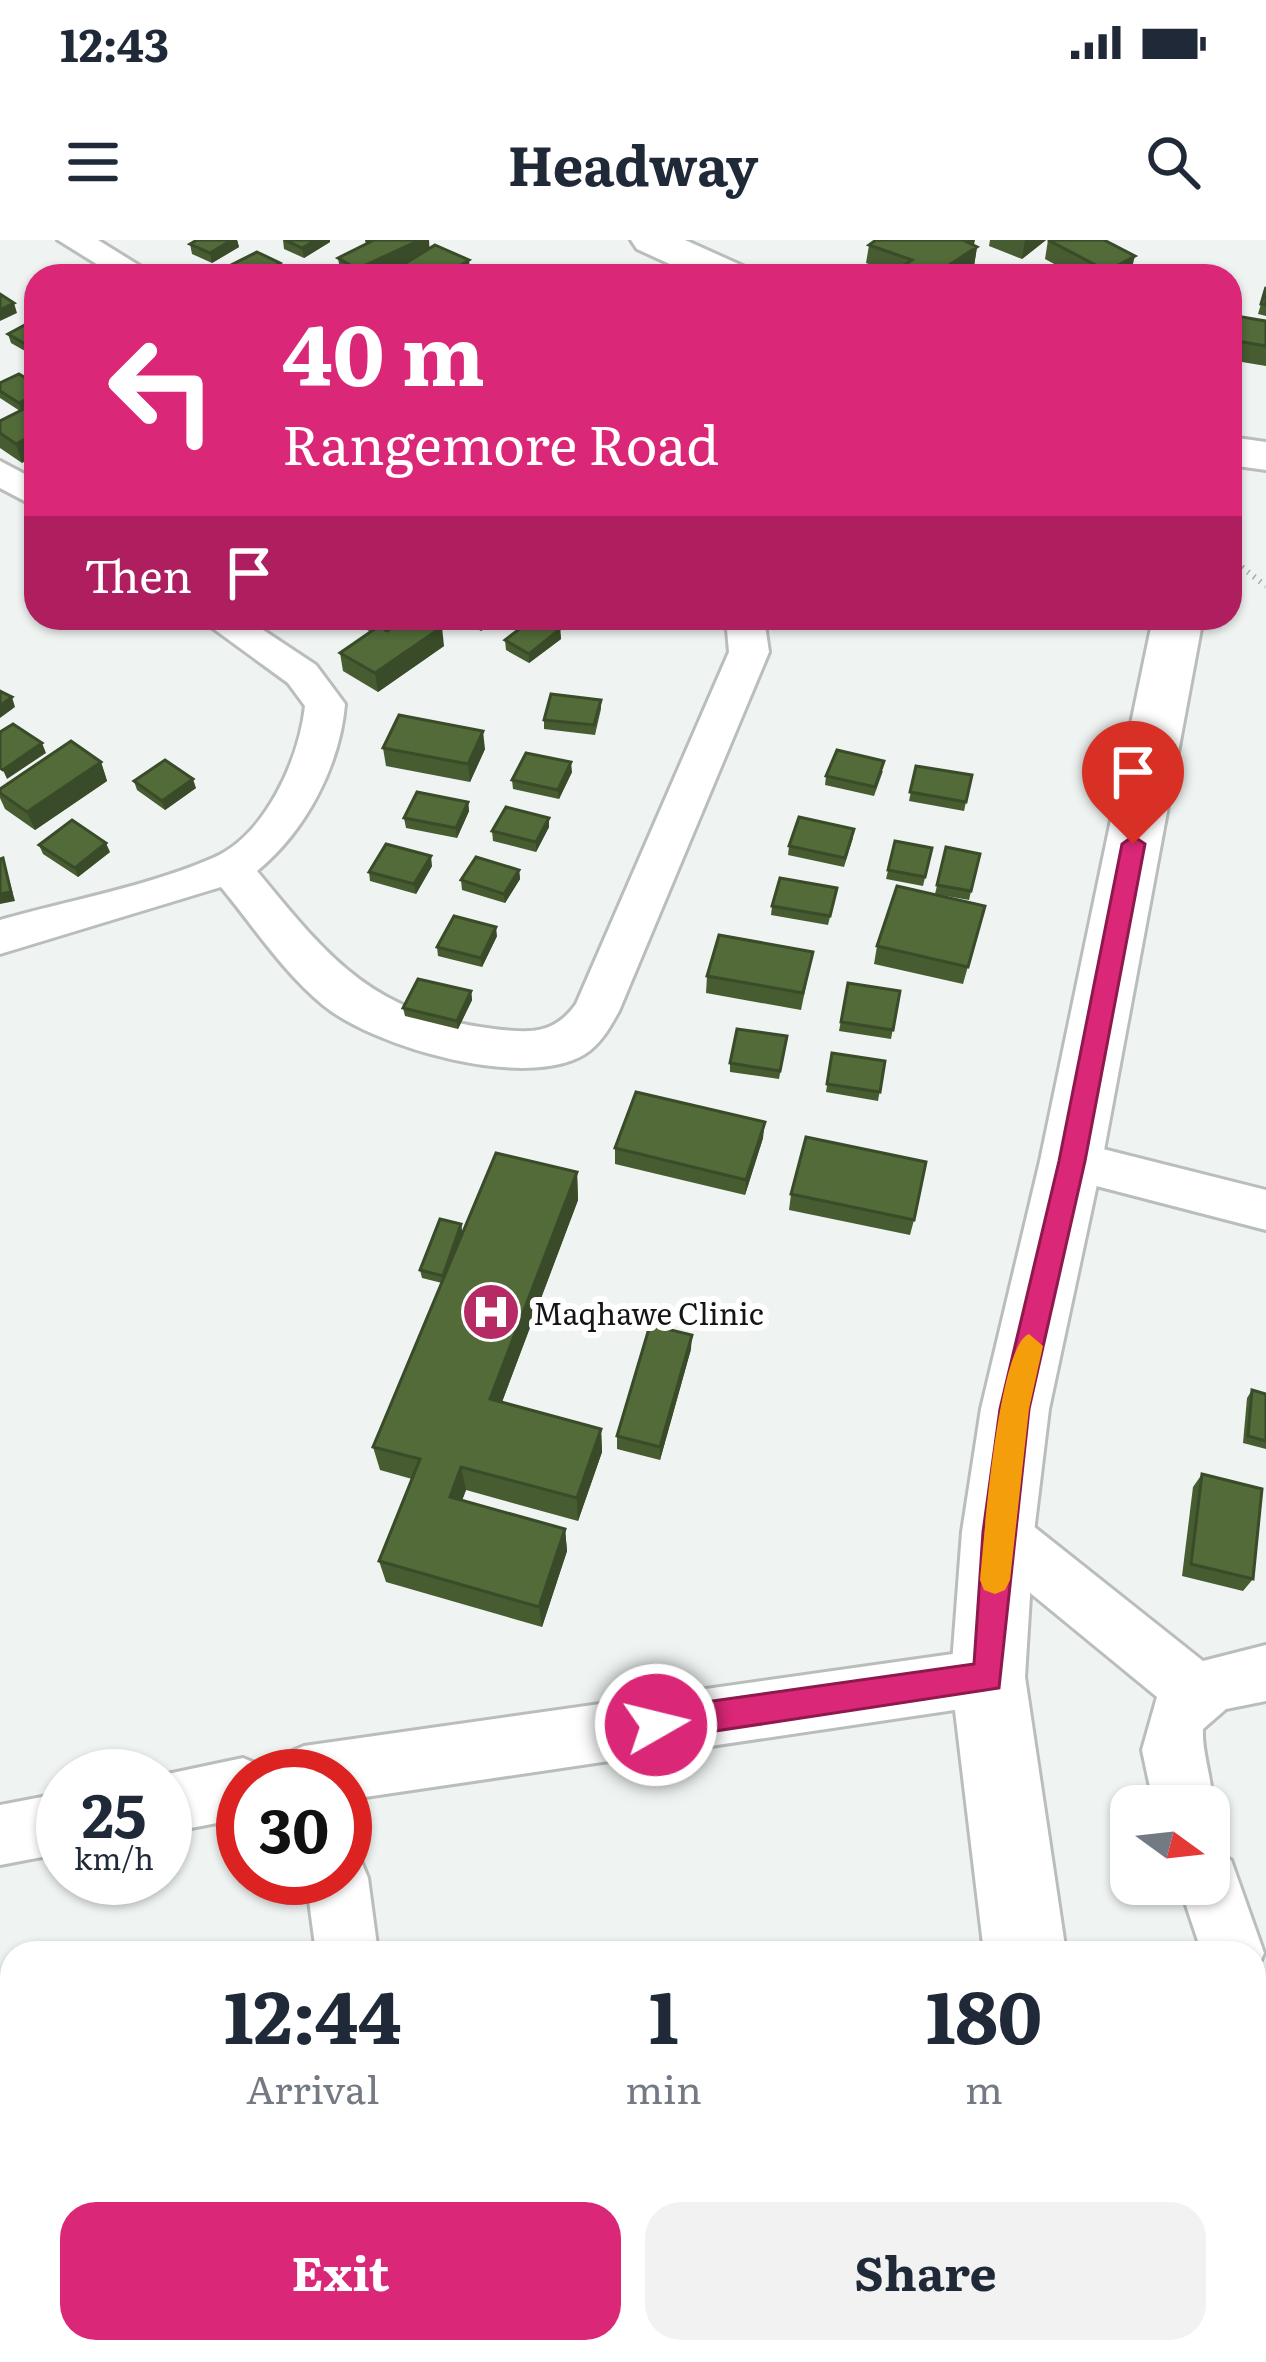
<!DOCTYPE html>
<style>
:root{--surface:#fff;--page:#f2f2f3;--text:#1f2937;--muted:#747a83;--accent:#db2777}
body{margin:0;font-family:Literata,serif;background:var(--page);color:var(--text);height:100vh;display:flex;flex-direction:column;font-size:45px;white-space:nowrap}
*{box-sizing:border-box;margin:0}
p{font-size:39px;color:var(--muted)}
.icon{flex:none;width:66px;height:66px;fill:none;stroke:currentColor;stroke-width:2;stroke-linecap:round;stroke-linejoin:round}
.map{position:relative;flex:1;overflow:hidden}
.drawer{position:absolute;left:0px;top:1701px;width:1266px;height:423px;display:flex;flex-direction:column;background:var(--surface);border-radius:36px 36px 0 0;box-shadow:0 3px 9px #0004}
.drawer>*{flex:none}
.guide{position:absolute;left:24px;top:24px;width:1218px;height:366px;border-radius:36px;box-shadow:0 3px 9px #0004;background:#db2777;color:#fff;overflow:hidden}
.needle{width:78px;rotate:105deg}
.fabs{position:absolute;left:1110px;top:1545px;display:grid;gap:24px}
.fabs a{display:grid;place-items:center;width:120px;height:120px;border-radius:24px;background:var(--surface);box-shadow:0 3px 9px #0004;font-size:60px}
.speed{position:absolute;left:36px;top:1509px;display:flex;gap:24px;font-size:60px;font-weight:700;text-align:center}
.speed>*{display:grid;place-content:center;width:156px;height:156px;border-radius:50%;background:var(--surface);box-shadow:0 3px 9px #0004;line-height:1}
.speed small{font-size:30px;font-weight:400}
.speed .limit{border:18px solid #d22;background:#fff;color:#111}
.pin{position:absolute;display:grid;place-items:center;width:102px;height:102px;color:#fff;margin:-123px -51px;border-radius:50% 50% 50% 0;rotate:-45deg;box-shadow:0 0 12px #0007}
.pin .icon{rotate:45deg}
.me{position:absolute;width:132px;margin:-66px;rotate:82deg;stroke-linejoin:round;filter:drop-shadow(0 0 9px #0008)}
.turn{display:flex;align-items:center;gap:42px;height:252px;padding:0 60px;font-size:54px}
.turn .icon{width:156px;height:156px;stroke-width:2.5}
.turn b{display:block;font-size:84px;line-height:102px}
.then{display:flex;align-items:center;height:114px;padding:0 60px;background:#0003;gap:24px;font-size:45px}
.eta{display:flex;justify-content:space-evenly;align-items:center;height:204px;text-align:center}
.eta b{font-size:72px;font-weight:700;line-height:84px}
.action{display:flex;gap:24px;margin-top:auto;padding:24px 60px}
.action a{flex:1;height:138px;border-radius:36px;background:var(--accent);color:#fff;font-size:48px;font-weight:700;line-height:138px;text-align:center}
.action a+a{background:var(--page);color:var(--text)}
.status{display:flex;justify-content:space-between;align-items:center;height:84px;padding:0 60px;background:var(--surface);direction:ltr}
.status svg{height:33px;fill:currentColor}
header{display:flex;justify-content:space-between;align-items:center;height:156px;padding:0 60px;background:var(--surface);font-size:54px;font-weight:700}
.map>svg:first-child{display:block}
</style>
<div class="status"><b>12:43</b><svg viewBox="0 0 49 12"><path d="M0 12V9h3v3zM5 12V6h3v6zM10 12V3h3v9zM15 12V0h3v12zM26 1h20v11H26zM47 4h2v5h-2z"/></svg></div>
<header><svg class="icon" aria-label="menu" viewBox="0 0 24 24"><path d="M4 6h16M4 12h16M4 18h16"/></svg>Headway<svg class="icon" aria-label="search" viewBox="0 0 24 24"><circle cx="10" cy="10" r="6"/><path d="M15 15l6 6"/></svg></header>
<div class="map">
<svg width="1266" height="2122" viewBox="0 0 1266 2122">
<rect width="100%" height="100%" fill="#eff4f2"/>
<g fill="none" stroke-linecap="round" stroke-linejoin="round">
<g stroke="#b9bebb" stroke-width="6">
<g id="street">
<path d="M58,0H98L156,36H116Z"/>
<path d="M0,221L36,240V267L0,248Z"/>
<path d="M199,378H245L316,425L345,464C340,526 305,592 257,631C330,720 373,774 494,789C530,793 554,795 576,764L729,412L726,378H764L769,412L619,771C610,787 601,804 585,814C526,851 374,807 323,765C283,732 254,687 221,647L0,714V680C67,661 149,646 213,618C266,595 299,519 305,466L288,443Z"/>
<path d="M1071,901L1266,950V990L1054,935L1047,921L1054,907Z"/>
<path d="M998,1266L1018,1274L1203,1421L1266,1405V1461L1226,1469L1203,1489C1201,1517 1219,1554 1209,1578V1566H1154L1142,1510L1157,1457L978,1310L970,1292L978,1274Z"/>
<path d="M988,1409L1008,1417L1017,1437L1008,1457L988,1465L345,1560V1536H274L283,1515L304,1506Z"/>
<path d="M243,1518L264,1527L268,1536H243V1578L165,1593V1536H158Z"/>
<path d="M63,1553V1613L0,1625V1565Z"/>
<path d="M345,1611L359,1616L368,1638L378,1713H316L306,1638H345Z"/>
<path d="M1209,1611L1231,1620L1264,1713L1254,1736V1713H1202L1179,1644H1209Z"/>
<path d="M1254,1745L1266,1750V1845L1254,1840Z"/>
<path d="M366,2112H436L437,2122H367Z"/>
</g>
</g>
<g stroke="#b9bebb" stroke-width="6">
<g id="secondary">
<path d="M631,0H685L745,27L751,36H696L637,9Z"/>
<path d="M1230,197L1266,202V230L1230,225Z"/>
<path d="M1153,378H1203L1102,921L1049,1169L1034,1292L1025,1437L1066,1713H984L951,1437L962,1292L981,1169L1040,921Z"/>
<path d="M1088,2112H1178L1182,2122H1090Z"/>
</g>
</g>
<path stroke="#a5a9a7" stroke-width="6" stroke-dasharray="1.5 6" stroke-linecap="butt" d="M1230,318L1266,346"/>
<use href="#street" fill="#fff" fill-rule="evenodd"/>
<use href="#secondary" fill="#fff" fill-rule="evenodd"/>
</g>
<g fill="#475c31">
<path d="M197,0H237L239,7L212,23L192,14L190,4Z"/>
<path d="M283,0H330V2L304,18L284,9Z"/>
<path d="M365,0L430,9L469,20L470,36H341L338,18L366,4Z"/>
<path d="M990,0H1046L1022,19L989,6Z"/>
<path d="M1048,0L1130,35L1076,36L1045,19Z"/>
<path d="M869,5H974L977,7L974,26L958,36H898L866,23Z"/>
<path d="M231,25L281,33L276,36H235Z"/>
<path d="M1266,47V76L1258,74Z"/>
<path d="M1230,75L1266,81V126L1230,120Z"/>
<path d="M36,79L32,115L11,103L8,94Z"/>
<path d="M0,143L36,144L22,223L0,208V181L20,171L0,158Z"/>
<path d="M36,216V241L34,240L27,221Z"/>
<path d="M345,378H385L369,391Z"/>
<path d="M459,378H500L481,391Z"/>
<path d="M560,389L561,399L529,423L506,410L505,400Z"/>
<path d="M387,391L444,406L378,452L343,431L340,413Z"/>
<path d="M601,460V469L595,495L544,489V480Z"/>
<path d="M383,508L485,509L470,542L386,526Z"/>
<path d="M101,522L107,541L35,590L5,569L0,558V549Z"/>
<path d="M916,526L972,535L964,571L909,561Z"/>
<path d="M883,531L874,556L825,545L826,536Z"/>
<path d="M572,532L559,559L513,549L512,540Z"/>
<path d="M134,541L196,548L165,570L137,550Z"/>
<path d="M468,562L469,571L457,598L406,588L404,578Z"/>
<path d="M549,587L536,612L493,601L492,591Z"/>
<path d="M853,598L844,627L788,615L789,606Z"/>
<path d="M895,601L932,608L923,646L886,639Z"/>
<path d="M39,605L110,612L78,637L43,614Z"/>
<path d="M946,607L980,614L969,660L935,654Z"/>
<path d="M432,626L416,654L370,641L369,632Z"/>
<path d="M519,630L520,639L505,663L462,650L461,640Z"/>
<path d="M835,657L828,685L771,675L772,666Z"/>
<path d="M985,666L963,744L874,724L877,706Z"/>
<path d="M497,696L482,727L438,716L437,707Z"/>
<path d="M813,712L801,770L706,753L707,736Z"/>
<path d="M848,743L900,751L891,799L839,791Z"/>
<path d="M471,751L472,760L458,789L405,776L403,768Z"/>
<path d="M787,796L779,839L730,832V823Z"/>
<path d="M832,813L885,821L878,861L826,852Z"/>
<path d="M763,898L745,955L615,924V908Z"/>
<path d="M577,932L578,960L502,1162L601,1189L602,1212L578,1281L466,1250L462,1260L565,1289L567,1311L542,1387L386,1342L379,1321L412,1239L380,1230L373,1207L442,1043L422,1038L420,1030L461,984L462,992Z"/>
<path d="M791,954L914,980L910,995L789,970Z"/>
<path d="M691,1109L660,1220L617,1209V1196Z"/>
<path d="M1252,1150L1266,1154V1209L1243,1203L1247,1158Z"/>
<path d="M1202,1234L1253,1339L1243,1351L1182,1336L1193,1247Z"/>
</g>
<g fill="#394b28">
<path d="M232,0H237L239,7L212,23L210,13Z"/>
<path d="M316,0H330V2L304,18L302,8Z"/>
<path d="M420,0H429L430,15L385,36H358L357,29Z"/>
<path d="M967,0H975L973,9L977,7L974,26L958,36H932Z"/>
<path d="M1025,0H1046L1022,19Z"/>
<path d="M1135,16L1130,35L1106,36L1107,31Z"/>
<path d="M469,20L470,36H444Z"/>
<path d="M280,23L281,33L276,36H256Z"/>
<path d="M14,63L17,73L0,81V70Z"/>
<path d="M36,102V113L32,115L29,106Z"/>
<path d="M36,154V165L22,173L19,163Z"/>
<path d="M36,193V215L22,223L16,204Z"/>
<path d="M371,378H385L369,391L367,381Z"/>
<path d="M480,378H500L481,391Z"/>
<path d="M442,387L444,406L378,452L375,433Z"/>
<path d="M560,389L561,399L529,423V414Z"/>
<path d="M12,457L15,467L0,478V466Z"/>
<path d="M483,491L485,509L470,542L468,524Z"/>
<path d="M42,503L46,513L7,539L3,530Z"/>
<path d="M101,522L107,541L35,590L27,572Z"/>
<path d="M571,522L572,532L559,559L558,550Z"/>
<path d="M193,539L196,548L165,570L162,561Z"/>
<path d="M468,562L469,571L457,598L456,588Z"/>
<path d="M549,578V587L536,612V602Z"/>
<path d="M106,603L110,612L78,637L75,628Z"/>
<path d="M431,616L432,626L416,654L414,644Z"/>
<path d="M3,618L15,661L0,664V654Z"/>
<path d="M519,630L520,639L505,663L504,654Z"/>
<path d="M496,687L497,696L482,727L481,718Z"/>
<path d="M471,751L472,760L458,789L457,781Z"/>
<path d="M765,882L763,898L745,955L746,940Z"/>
<path d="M577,932L578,960L494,1183L490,1159Z"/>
<path d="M461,984L462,992L444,1043L443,1036Z"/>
<path d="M692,1095L691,1109L660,1220V1207Z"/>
<path d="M601,1189L602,1212L578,1281L577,1258Z"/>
<path d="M461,1227L466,1250L455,1279L450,1257Z"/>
<path d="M565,1289L567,1311L542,1387L539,1367Z"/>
<path d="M111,2112H122V2114L85,2122Z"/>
</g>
<g fill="#526b39" stroke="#394b28" stroke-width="3">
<path d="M197,0H232L210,13L190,4Z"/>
<path d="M285,0H316L302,8Z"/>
<path d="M366,0H420L357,29L338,18L370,2Z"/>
<path d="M876,0H967L965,1L977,7L932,36H913L899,29L912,20L869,5Z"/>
<path d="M1048,0H1104L1135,16L1107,31Z"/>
<path d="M435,5L469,20L444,36H385Z"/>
<path d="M257,12L280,23L256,36H251L231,25Z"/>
<path d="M1013,26L1035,36H996Z"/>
<path d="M1266,47V65L1261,64Z"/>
<path d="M0,54L14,63L0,70Z"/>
<path d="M1230,75L1266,81V106L1230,100Z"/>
<path d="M36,79V102L29,106L8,94Z"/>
<path d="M19,134L36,144V154L19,163L0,151V143Z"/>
<path d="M36,163V193L16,204L0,193V181Z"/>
<path d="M36,216V226L27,221Z"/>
<path d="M406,378H427L442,387L375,433L340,413L379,386L387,391Z"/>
<path d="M534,378H540L560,389L529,414L505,400Z"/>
<path d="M0,451L12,457L0,466Z"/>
<path d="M551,454L601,460L594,485L544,480Z"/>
<path d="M399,475L483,491L468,524L383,508Z"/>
<path d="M13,484L42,503L3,530L0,528V492Z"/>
<path d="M71,501L101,522L27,572L0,553V549Z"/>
<path d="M837,510L884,521L875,547L826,536Z"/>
<path d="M526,513L571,522L558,550L512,540Z"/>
<path d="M165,520L193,539L162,561L134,541Z"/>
<path d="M916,526L972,535L966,562L910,552Z"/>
<path d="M417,552L468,562L456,588L404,578Z"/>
<path d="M506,567L549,578L536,602L492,591Z"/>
<path d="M799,577L854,589L845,618L789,606Z"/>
<path d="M72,580L106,603L75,628L39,605Z"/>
<path d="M895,601L932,608L925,637L888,630Z"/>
<path d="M386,604L431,616L414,644L369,632Z"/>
<path d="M946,607L980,614L971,651L937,645Z"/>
<path d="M476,617L519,630L504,654L461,640Z"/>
<path d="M3,618L11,652L0,654V619Z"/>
<path d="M780,638L837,648L830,676L772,666Z"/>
<path d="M897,646L985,666L968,727L877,706Z"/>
<path d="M454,676L496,687L481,718L437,707Z"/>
<path d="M719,695L813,712L803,753L707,736Z"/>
<path d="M418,739L471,751L457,781L403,768Z"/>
<path d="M848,743L900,751L893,790L841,782Z"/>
<path d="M737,789L787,796L780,831L730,823Z"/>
<path d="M832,813L885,821L880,852L827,844Z"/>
<path d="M636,852L765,882L746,940L615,908Z"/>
<path d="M806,897L926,922L914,980L791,954Z"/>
<path d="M496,913L577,932L490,1159L601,1189L577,1258L461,1227L450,1257L565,1289L539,1367L379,1321L420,1219L373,1207Z"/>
<path d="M440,979L461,984L443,1036L420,1030Z"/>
<path d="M650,1085L692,1095L660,1207L617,1196Z"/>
<path d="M1252,1150L1266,1154V1201L1248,1196Z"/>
<path d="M1202,1234L1262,1249L1253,1339L1191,1324Z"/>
<path d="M36,2112H111V2115L85,2122H36Z"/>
<path d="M566,2112H648L649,2118L629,2122H568Z"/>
<path d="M719,2112H800L757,2122H721Z"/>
</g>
<path fill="#db2777" stroke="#8e194d" stroke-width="3" d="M1133,596L1145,604L1085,921L1029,1169L999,1448L656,1500L645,1496L640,1485L645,1474L656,1469L974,1424L983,1292L1000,1169L1059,921L1122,604Z"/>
<path fill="#f59e0b" d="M1029,1094L1043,1106L1029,1169L1010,1340L1005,1350L995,1354L984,1350L980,1340C984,1301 998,1105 1029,1094Z"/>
<defs>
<g id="hospital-disc" transform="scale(3)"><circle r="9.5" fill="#b62b64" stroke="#fff"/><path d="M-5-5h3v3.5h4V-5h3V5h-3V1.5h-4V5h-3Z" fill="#fff"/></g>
</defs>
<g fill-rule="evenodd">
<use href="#hospital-disc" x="491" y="1072"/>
</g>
<g text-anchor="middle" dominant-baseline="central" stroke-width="12" stroke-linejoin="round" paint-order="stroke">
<g font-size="30" fill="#141514" stroke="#fff" text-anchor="start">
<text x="533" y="1072">Maqhawe Clinic</text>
</g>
</g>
</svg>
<div class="fabs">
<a><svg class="needle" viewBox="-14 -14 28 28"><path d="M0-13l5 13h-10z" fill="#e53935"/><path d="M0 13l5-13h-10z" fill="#747a83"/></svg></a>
</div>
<div class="speed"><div>25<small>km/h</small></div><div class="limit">30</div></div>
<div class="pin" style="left:1133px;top:604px;background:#d93025"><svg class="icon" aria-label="arrive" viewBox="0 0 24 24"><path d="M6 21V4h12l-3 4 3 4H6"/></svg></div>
<svg class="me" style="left:656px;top:1485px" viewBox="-20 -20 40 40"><circle r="17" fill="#db2777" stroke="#fff" stroke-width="3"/><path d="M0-11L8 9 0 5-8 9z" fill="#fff"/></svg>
<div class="guide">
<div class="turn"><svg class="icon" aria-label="left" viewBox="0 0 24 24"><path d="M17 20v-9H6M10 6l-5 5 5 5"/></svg><div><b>40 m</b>Rangemore Road</div></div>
<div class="then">Then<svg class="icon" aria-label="arrive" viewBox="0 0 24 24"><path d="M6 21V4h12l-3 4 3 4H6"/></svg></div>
</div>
<section class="drawer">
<div class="eta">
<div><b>12:44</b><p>Arrival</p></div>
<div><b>1</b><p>min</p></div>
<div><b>180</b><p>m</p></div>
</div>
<div class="action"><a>Exit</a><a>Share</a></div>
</section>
</div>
